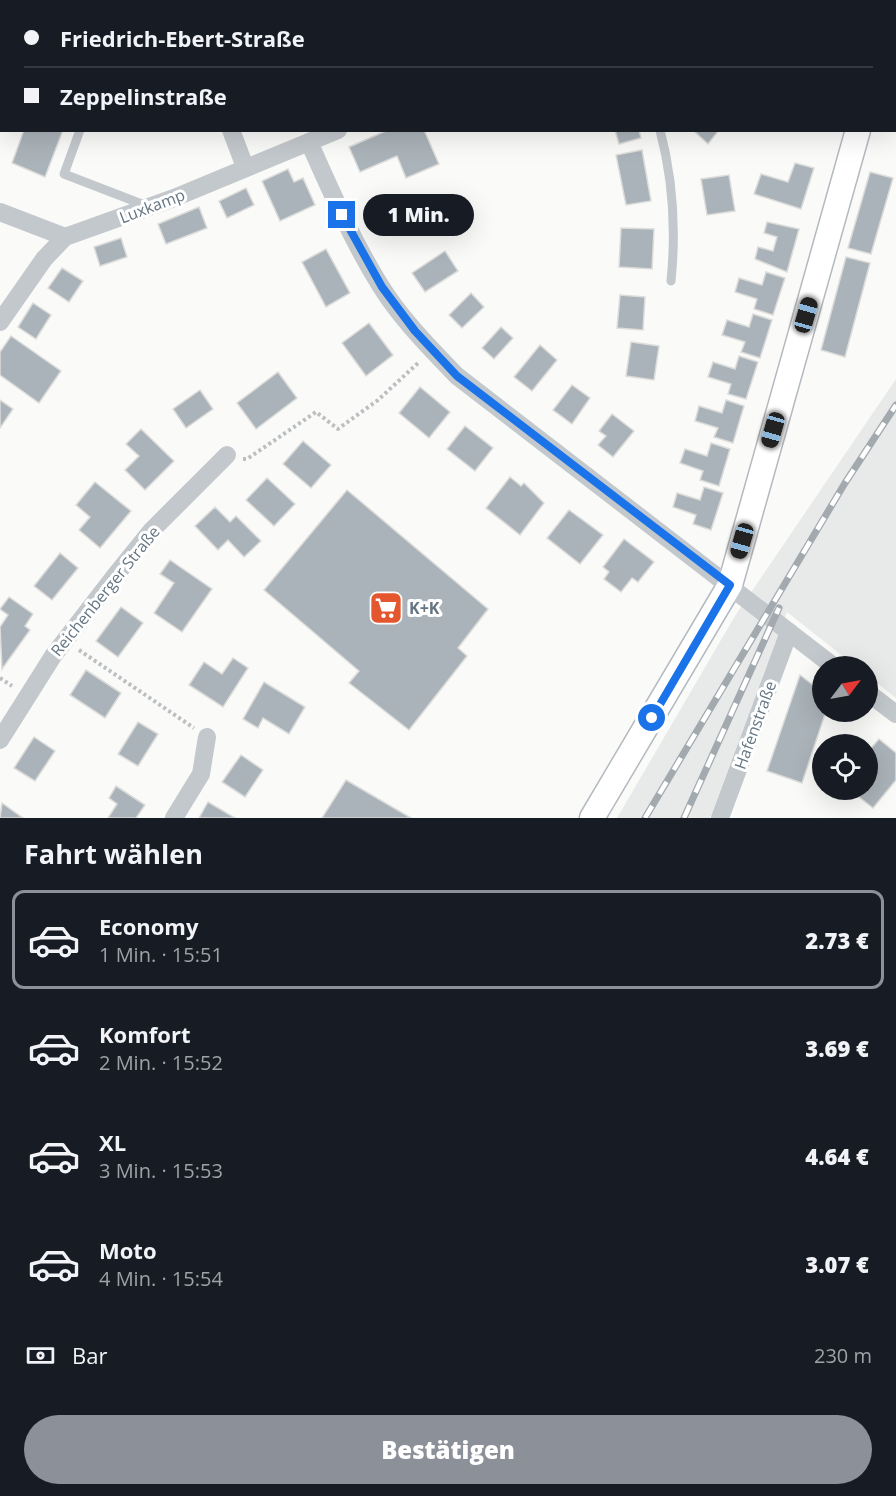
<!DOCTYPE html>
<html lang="de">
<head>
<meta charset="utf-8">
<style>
  :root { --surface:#171b24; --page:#20242c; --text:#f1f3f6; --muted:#9ea1a6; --line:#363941; --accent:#8c9099 }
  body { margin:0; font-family:"Open Sans",sans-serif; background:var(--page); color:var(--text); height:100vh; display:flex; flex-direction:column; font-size:22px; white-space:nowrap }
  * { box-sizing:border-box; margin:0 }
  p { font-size:20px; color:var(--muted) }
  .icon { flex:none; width:33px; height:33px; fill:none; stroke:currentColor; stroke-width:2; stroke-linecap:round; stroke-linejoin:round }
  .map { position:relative; height:818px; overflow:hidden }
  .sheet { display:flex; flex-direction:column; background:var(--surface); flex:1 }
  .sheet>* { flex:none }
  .top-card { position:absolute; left:0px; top:0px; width:897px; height:132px; box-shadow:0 6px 24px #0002; display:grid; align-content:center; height:132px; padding:0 24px; background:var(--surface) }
  .needle { width:39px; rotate:58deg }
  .fabs { position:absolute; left:812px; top:656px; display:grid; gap:12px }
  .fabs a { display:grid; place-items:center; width:66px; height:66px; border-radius:50%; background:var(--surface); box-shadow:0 6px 24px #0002; font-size:30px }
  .end { position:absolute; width:27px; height:27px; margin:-14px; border:8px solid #1a73e8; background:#fff; box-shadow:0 0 0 3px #fff }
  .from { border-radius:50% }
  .bubble { position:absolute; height:42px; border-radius:21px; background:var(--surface); box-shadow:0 6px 24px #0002; font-size:20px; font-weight:800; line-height:42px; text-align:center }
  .car { position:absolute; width:18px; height:36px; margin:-18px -9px; border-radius:8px; box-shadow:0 0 4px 2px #0007; background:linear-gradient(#222 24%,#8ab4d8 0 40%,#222 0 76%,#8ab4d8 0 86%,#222 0) }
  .top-card b { display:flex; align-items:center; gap:21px; height:57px; font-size:22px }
  .top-card b+b { border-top:2px solid var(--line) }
  .top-card i { width:15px; height:15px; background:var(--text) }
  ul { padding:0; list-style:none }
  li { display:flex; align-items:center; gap:18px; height:99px; margin:0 12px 9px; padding:0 12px; border:3px solid transparent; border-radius:12px }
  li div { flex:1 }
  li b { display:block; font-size:22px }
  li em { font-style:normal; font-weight:800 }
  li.selected { border-color:var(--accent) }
  li>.icon { width:54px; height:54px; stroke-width:1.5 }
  h2 { padding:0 24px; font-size:27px; line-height:72px }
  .pay { display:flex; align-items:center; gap:15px; height:66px; padding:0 24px; font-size:22px }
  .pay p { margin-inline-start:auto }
  .primary-button { display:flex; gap:12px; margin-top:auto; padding:12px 24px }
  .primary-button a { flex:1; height:69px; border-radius:36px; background:var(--accent); color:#fff; font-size:24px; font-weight:800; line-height:69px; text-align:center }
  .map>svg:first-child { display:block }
</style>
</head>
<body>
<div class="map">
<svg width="896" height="818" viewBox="0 0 896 818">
  <rect width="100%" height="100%" fill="#fafaf8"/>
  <path fill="#e8e9e9" d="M896,379V698L867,675V666H855L787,612L710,818H617L735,616Z"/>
  <g fill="#aab3b9" stroke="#dcdcda" stroke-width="1.5">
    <path d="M720,0H749V2H716Z"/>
    <path d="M775,0H803L799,2Z"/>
    <path d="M832,0H867L831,2Z"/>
    <path d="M24,130H63L45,177L12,163Z"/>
    <path d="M388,130H424L439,164L406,178L397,156L360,172L349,147Z"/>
    <path d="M615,130H639L641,138L619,144Z"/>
    <path d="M693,130H719L708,144Z"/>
    <path d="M642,150L651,201L626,205L616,155Z"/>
    <path d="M795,163L814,168L801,209L754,194L761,174L788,182Z"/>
    <path d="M288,169L294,182L303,178L315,205L280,221L262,181Z"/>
    <path d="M870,172L893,178L871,254L848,248Z"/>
    <path d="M729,175L735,211L707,215L701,179Z"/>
    <path d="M246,188L254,205L227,218L219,201Z"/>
    <path d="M199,207L207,228L166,244L158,224Z"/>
    <path d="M767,222L799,229L787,272L755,259L758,247L773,251L777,237L764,233Z"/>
    <path d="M621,228L654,229L652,269L619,267Z"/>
    <path d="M121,238L127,257L100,266L94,247Z"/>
    <path d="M326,249L350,293L326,307L302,262Z"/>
    <path d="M445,251L458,271L425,292L412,273Z"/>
    <path d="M846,257L870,263L845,357L821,350Z"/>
    <path d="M62,268L83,281L69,302L48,288Z"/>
    <path d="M766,272L785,278L773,315L754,309L757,299L735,292L739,278L762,285Z"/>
    <path d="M471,293L484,307L462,328L449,315Z"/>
    <path d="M620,295L645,297L643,330L617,328Z"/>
    <path d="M33,303L51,315L36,339L18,327Z"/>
    <path d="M753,314L772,320L760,358L741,352L745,342L722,335L727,320L749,327Z"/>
    <path d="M369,323L393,355L366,376L342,343Z"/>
    <path d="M501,327L513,338L494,359L482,348Z"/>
    <path d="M11,336L61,371L39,403L0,375V352Z"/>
    <path d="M631,342L659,346L654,380L626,376Z"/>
    <path d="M540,345L557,360L532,391L514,377Z"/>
    <path d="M739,356L758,362L746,399L728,394L731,384L708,377L713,362L735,369Z"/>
    <path d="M278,372L297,398L256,429L237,403Z"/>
    <path d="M572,385L590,398L572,424L553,410Z"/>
    <path d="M420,387L450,412L429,438L399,413Z"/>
    <path d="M200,390L213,409L186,428L173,409Z"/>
    <path d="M0,400L13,409L0,428Z"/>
    <path d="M726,400L744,406L733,443L714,437L718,428L695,421L699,406L722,413Z"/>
    <path d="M612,414L634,431L613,457L598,445L606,436L599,431Z"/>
    <path d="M465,426L493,448L475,471L447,449Z"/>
    <path d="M141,429L174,461L145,490L125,470L139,456L126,444Z"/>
    <path d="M303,441L331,465L311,488L283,464Z"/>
    <path d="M711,443L730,449L719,486L700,480L703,471L680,463L685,449L707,456Z"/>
    <path d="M510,477L521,486L524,483L544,503L520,535L486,508Z"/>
    <path d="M267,478L295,504L274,526L246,500Z"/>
    <path d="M95,482L131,511L100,548L79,530L90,517L76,505Z"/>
    <path d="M704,487L723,493L711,530L693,524L696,515L673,507L677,493L700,500Z"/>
    <path d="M347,490L488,609L458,648L467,656L409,730L349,683L359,671L264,590Z"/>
    <path d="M215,507L230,522L236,516L261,541L244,557L228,540L218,550L195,526Z"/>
    <path d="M569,510L603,535L580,564L547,538Z"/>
    <path d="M624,539L654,562L638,582L632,578L621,592L604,579L609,572L603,567Z"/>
    <path d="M60,553L78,568L52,600L34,586Z"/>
    <path d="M170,560L212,589L182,632L154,613L174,583L160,574Z"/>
    <path d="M9,597L33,614L25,626L30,630L2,669L0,627L8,615L0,609Z"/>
    <path d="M121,607L143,623L118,657L96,641Z"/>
    <path d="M233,658L248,668L223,707L189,685L204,662L222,674Z"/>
    <path d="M86,670L121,693L105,718L70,695Z"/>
    <path d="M800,675L822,692V711H826L802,783L767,771Z"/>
    <path d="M264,682L305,707L289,734L263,718L258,728L243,719Z"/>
    <path d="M138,722L158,734L138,766L118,754Z"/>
    <path d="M34,737L55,751L35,781L14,768Z"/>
    <path d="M879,739L896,753V780L873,808L849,789H867V753Z"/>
    <path d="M241,755L263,770L245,797L222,782Z"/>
    <path d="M346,780L411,818H322Z"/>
    <path d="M116,786L145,805L136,818H108L117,804L109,798Z"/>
    <path d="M208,802L235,818H199Z"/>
    <path d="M2,803L23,818H0Z"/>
  </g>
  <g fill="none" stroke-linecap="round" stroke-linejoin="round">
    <g stroke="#b3babf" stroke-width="27">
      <g id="secondary">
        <path d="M893,2L894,0"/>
        <path d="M592,818L730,585L858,130"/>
      </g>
    </g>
    <g stroke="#bbbfc2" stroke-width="4" stroke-dasharray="3 3" stroke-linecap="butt">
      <path d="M33,0L37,2"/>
      <path d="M12,2V0"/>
      <path d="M0,35L2,31"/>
      <path d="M243,459H247L316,412L338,429L378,400L418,363"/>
      <path d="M79,650L194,728"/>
      <path d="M0,678L12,686"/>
    </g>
    <g stroke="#c3c8cc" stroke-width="9">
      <path d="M80,130L64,174L147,206"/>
      <path d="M660,130C673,179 676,231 671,281"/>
    </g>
    <g stroke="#c3c8cc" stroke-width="18">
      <path d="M178,0V2"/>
      <path d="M499,0V2"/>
      <path d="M655,2L658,0"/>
      <path d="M231,130L245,167"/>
      <path d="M309,142C331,191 352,240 380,285C401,319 430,348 457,376L833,666"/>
      <path d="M0,212L65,237"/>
      <path d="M0,322L44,259L65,237L174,198L338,130"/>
      <path d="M867,692L896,714"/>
      <path d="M0,740L53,656L114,577L152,530L227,455"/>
      <path d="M174,818L201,774L207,737"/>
      <path d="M720,818L789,632"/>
    </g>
    <use href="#secondary" stroke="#fff" stroke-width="24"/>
    <g stroke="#a2aab0" stroke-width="7">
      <g id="rail">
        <path d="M645,818L845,483L896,405"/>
        <path d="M684,818L779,608"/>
      </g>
    </g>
    <use href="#rail" stroke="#fff" stroke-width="4.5" stroke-dasharray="14" stroke-linecap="butt"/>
  </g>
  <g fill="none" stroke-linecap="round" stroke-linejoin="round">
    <path stroke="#1a73e8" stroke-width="8" d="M342,215L382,287L415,331L457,376L730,585L652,718"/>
  </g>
  <defs>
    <g id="supermarket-square" transform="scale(1.725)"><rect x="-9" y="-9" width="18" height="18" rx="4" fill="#e4572e" stroke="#fff"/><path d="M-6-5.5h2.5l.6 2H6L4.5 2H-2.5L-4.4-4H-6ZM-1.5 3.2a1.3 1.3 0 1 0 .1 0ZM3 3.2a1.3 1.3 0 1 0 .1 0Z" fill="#fff"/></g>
  </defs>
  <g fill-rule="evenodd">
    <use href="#supermarket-square" x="386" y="608"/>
  </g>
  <g text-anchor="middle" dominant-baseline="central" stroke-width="6" stroke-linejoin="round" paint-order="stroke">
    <g font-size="16" fill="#657683" stroke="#fff">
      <text transform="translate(152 206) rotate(-21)">Luxkamp</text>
      <text transform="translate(105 591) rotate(-51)">Reichenberger Straße</text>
      <text transform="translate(755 725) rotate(-70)">Hafenstraße</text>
    </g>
    <g font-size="16" font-weight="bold" fill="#657683" stroke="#fff" text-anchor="start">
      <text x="409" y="608">K+K</text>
    </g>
  </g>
</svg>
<div class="fabs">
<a><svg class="needle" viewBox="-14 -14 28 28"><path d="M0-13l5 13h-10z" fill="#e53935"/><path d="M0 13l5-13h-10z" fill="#9ea1a6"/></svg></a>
<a><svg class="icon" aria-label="locate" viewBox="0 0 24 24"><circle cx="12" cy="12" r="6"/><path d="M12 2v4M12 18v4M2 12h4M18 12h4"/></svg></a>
</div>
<i class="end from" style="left:652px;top:718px"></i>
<i class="end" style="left:342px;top:215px"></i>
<div class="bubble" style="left:363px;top:194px;width:111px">1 Min.</div>
<i class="car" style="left:806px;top:315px;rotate:16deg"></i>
<i class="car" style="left:773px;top:430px;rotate:196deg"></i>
<i class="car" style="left:742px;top:541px;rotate:196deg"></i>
<div class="top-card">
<b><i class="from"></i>Friedrich-Ebert-Straße</b>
<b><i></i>Zeppelinstraße</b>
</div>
</div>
<section class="sheet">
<h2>Fahrt wählen</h2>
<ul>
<li class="selected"><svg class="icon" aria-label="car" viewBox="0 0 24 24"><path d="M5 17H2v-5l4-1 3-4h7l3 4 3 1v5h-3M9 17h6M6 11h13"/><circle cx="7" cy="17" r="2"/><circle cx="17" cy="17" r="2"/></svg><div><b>Economy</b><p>1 Min. · 15:51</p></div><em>2.73 €</em></li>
<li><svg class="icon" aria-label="car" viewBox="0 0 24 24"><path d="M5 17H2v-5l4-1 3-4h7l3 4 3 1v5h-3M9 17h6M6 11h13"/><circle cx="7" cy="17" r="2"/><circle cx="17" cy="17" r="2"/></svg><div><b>Komfort</b><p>2 Min. · 15:52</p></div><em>3.69 €</em></li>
<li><svg class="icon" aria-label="car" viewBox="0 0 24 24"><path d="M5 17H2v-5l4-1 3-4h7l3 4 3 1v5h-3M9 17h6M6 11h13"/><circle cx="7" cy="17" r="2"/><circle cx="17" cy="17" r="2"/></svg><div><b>XL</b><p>3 Min. · 15:53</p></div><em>4.64 €</em></li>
<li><svg class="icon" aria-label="car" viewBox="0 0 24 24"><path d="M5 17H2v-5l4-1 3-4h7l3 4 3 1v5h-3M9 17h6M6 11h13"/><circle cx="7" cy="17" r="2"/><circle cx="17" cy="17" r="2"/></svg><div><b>Moto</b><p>4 Min. · 15:54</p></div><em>3.07 €</em></li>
</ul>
<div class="pay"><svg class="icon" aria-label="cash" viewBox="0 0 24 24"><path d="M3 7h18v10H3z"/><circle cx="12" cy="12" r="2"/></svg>Bar<p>230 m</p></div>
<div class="primary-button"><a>Bestätigen</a></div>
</section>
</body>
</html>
